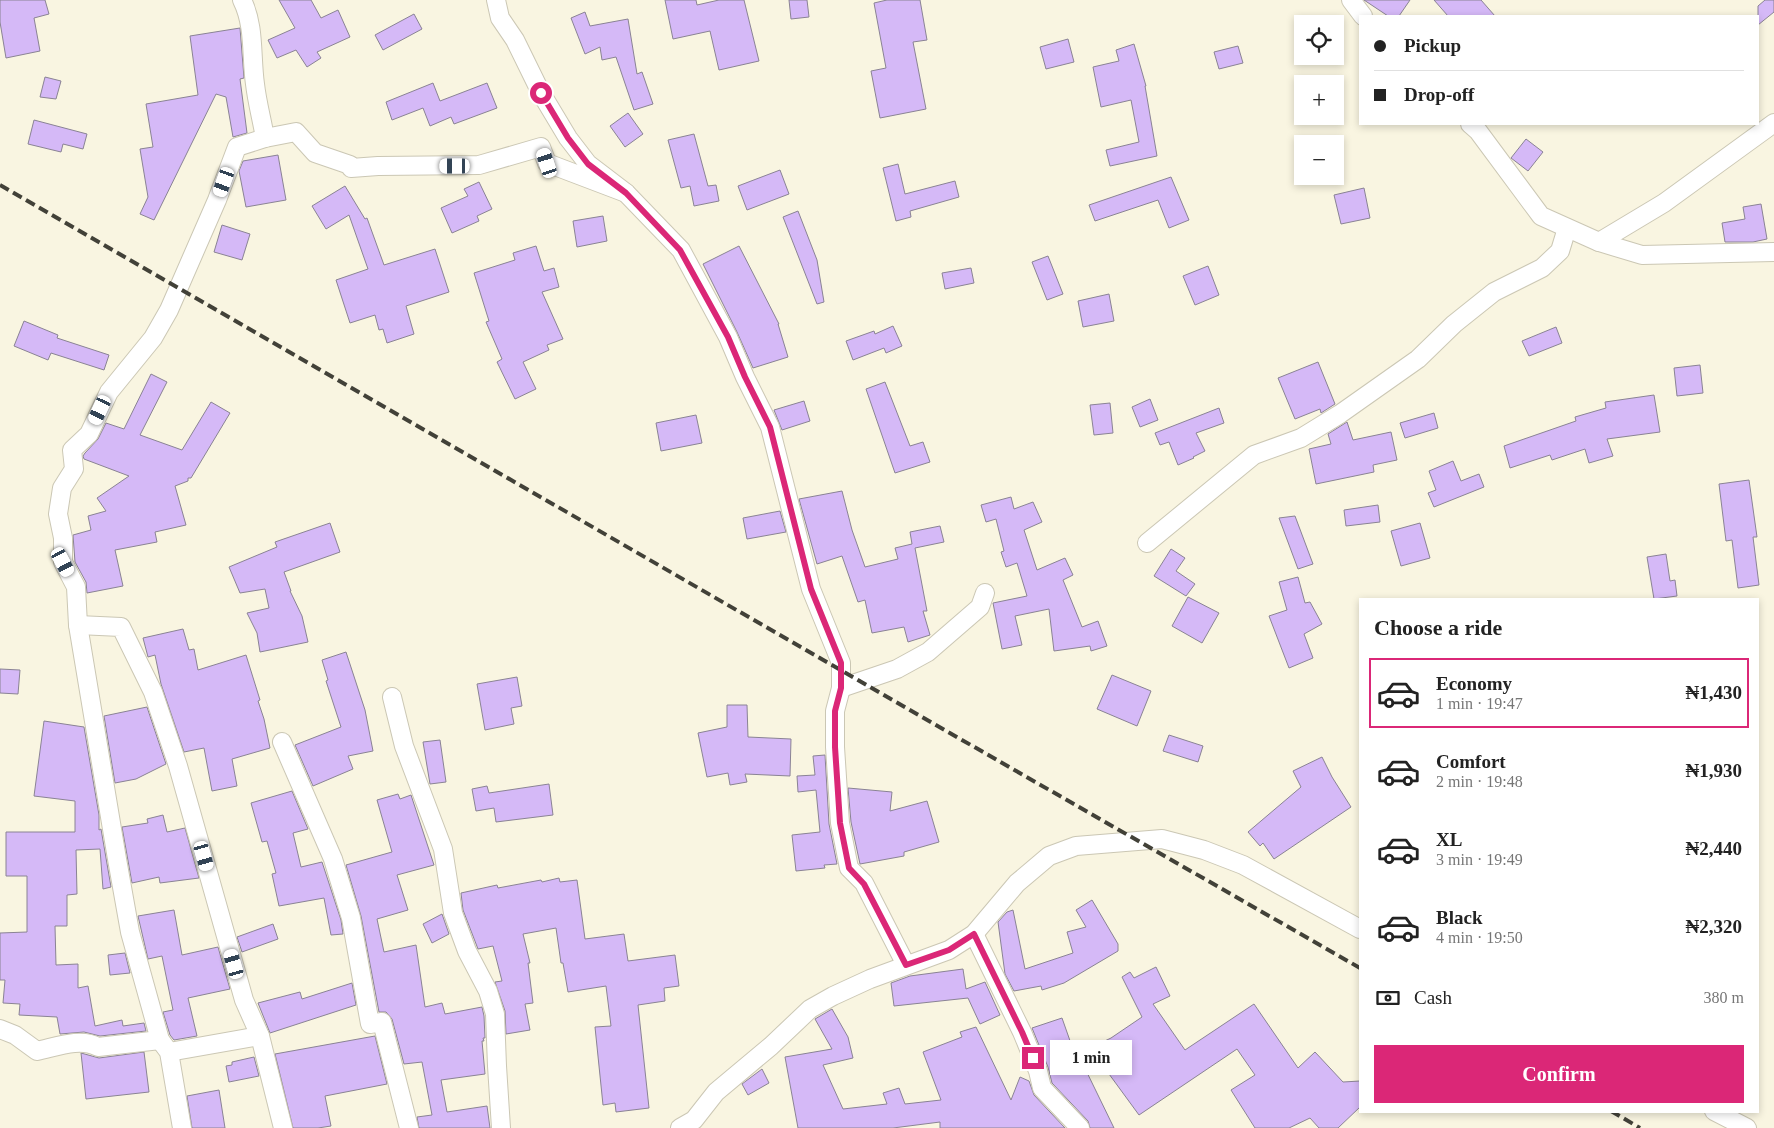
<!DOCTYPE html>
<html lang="en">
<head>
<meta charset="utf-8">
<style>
  :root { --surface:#fff; --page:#f6f6f6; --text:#222; --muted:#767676; --line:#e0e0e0; --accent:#db2777 }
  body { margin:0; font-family:"Times New Roman",serif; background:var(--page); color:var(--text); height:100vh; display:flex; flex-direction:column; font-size:19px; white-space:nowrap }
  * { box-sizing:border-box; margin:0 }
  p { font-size:16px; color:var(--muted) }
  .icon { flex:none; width:28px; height:28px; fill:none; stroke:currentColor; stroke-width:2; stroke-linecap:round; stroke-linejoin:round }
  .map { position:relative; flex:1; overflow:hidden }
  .sheet { position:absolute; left:1359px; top:598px; width:400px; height:515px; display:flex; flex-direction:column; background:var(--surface); border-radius:0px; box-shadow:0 2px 8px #0003 }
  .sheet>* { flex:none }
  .banner { position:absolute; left:1359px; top:15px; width:400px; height:110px; border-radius:0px; box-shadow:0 2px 8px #0003; display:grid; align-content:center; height:110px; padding:0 15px; background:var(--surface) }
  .fabs { position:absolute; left:1294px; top:15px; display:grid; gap:10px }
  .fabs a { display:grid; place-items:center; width:50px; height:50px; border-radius:0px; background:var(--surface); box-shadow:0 2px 8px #0003; font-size:25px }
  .end { position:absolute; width:22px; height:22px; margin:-11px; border:6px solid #db2777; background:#fff; box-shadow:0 0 0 2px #fff }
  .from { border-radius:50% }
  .bubble { position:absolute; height:35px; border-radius:0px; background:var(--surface); box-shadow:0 2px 8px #0003; font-size:16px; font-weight:700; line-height:35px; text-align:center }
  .car { position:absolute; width:15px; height:30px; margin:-15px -8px; border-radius:6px; box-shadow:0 0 4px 1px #0007; background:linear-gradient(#fff 24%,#345 0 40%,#fff 0 76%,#345 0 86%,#fff 0) }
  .banner b { display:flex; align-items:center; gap:18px; height:48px; font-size:19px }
  .banner b+b { border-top:1px solid var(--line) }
  .banner i { width:12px; height:12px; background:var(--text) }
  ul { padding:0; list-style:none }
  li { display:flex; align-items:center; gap:15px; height:70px; margin:0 10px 8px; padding:0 5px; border:2px solid transparent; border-radius:0px }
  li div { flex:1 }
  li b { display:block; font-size:19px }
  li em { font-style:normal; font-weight:700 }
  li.on { border-color:var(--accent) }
  li>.icon { width:45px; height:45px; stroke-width:1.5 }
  h2 { padding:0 15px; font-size:22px; line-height:60px }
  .pay { display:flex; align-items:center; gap:12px; height:55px; padding:0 15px; font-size:19px }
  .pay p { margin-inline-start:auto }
  .button { display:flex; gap:10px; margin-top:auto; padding:10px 15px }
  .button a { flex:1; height:58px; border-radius:0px; background:var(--accent); color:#fff; font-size:20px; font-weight:700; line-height:58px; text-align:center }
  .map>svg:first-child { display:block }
</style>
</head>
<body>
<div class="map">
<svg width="1774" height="1128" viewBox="0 0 1774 1128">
  <rect width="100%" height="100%" fill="#f9f5e1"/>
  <g fill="#d5b9f7" stroke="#8a8394">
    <path d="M0,0H45L49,14L34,18L40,51L6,58L0,22Z"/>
    <path d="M279,0H311L321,18L338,10L350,37L317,52L321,58L307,67L296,50L277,58L268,40L295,28Z"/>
    <path d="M665,0H696L697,5L719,0H744L759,61L719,70L710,31L673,39Z"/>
    <path d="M789,0H807L809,17L791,19Z"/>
    <path d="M887,0H920L927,40L913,42L926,109L880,118L871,71L886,68L874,3Z"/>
    <path d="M1364,0H1410L1399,16H1388Z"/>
    <path d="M1434,0H1481L1495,16H1448Z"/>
    <path d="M1765,0H1774V12L1758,25V6Z"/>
    <path d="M585,12L590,26L628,19L637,74L642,72L653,104L634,110L616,57L602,60L600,47L585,54L571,18Z"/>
    <path d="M414,14L422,29L383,50L375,35Z"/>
    <path d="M240,28L244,78L240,79L247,133L233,137L226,97L216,94L154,220L140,214L148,197L140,149L153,147L146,104L198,95L190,36Z"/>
    <path d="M1068,39L1074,62L1046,69L1040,47Z"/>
    <path d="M1134,44L1146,86H1145L1157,156L1110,166L1106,150L1139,142L1131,100L1101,107L1093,67L1119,61L1116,50Z"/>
    <path d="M1238,46L1243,63L1219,69L1214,52Z"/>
    <path d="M45,77L61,81L56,99L40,97Z"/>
    <path d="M433,83L440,101L487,83L497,108L454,124L451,117L430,126L423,108L392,120L386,102Z"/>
    <path d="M628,113L643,134L625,147L610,126Z"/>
    <path d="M34,120L87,134L83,149L63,144L61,152L28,144Z"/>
    <path d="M694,134L708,186L716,185L719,201L694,206L690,186L681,188L668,140Z"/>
    <path d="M1526,139L1543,152L1528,171L1511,158Z"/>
    <path d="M278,155L286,200L246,207L239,171L243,161Z"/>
    <path d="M898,164L905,194L955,181L959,197L910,211L911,217L896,221L883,168Z"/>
    <path d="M780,170L789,194L747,210L738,186Z"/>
    <path d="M1171,177L1189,220L1169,228L1158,200L1095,221L1089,205Z"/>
    <path d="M479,182L492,209L477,216L479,221L452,233L441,208L468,196L464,189Z"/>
    <path d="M345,186L365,219L367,218L384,265L435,249L449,292L406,306L414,334L387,343L383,329L379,330L375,315L350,323L336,280L368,269L349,215L326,229L312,206Z"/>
    <path d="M1364,188L1370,218L1341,224L1334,195Z"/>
    <path d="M1761,204L1767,239L1753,242H1725L1722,223L1745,219L1743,207Z"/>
    <path d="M798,211L817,260L824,302L817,304L783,217Z"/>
    <path d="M603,216L607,241L577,247L573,221Z"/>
    <path d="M222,225L250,234L242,260L214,252Z"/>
    <path d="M536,246L544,271L554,268L559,287L542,292L563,339L547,345L549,350L523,362L536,389L515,399L497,362L502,359L486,322L489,321L474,273L515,260L513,253Z"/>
    <path d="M739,246L779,324H778L788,357L753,368L737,332L703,264Z"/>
    <path d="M1048,256L1063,294L1047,300L1032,262Z"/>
    <path d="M1208,266L1219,295L1195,305L1183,276Z"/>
    <path d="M971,268L974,283L945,289L942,273Z"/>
    <path d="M1109,294L1114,321L1083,327L1078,301Z"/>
    <path d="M24,321L58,335L57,338L109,355L104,370L51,353L48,360L14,346Z"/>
    <path d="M893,326L902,346L886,353L884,348L853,360L846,341L874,331L875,334Z"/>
    <path d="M1556,327L1562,343L1529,356L1522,341Z"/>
    <path d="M1318,362L1335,404L1321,413L1320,409L1295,419L1278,378Z"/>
    <path d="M1700,365L1703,393L1677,396L1674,368Z"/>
    <path d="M151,374L167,382L140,435L182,450L211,402L230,413L191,478H188V481L175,486L186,525L155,532L157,542L115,550L123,586L87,593L86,582L75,562L73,535L91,530L88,516L106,511L97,498L129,476L84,459L83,456L85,453L98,439L106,423L124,429Z"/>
    <path d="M885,382L910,446L923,442L930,462L895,473L866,389Z"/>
    <path d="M1654,395L1660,432L1607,439L1613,456L1589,463L1585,449L1552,460L1550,455L1510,468L1504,446L1576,421L1575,417L1606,408L1605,402Z"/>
    <path d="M1150,399L1158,420L1140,427L1132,407Z"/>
    <path d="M804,401L810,421L782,430L774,410Z"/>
    <path d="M1110,403L1113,433L1094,435L1090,405Z"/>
    <path d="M1219,408L1224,423L1196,433L1205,451L1193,457L1194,458L1178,465L1169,442L1160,445L1155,433Z"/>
    <path d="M1434,413L1438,428L1405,438L1400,423Z"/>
    <path d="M696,415L702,443L661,451L656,423Z"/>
    <path d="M1347,422L1353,440L1391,432L1397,460L1373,465L1374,472L1316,484L1309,449L1331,444L1328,434Z"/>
    <path d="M1453,461L1461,481L1479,474L1484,487L1434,507L1428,493L1436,490L1429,471Z"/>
    <path d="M1749,480L1757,537H1753L1759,585L1738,588L1732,540L1726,541L1719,484Z"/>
    <path d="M842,491L852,530L865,567L898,559L895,548L912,544L910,532L940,526L944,542L915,548L927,611H923L930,635L908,642L904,627L872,633L865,600L858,602L842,556L817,564L799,499Z"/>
    <path d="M1011,497L1014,509L1033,502L1042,522L1024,530L1037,570L1065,558L1073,575L1063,580L1082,627L1098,621L1107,646L1091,651L1090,646L1054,651L1049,609L1015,616L1022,645L1002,649L993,603L1027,596L1017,563L1006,567L1001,552L1004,551L996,519L986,522L981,505Z"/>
    <path d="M1378,505L1380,522L1346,526L1344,510Z"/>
    <path d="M780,511L786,532L747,539L743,518Z"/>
    <path d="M1295,516L1313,564L1298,569L1279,518Z"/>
    <path d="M330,523L340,552L284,572L291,591H290L302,616L308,642L260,652L257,633L247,613L269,608L265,589L240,593L229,567L277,547L275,542Z"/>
    <path d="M1420,523L1430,558L1401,566L1391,531Z"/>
    <path d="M1171,549L1185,558L1176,571L1195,584L1186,596L1154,576Z"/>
    <path d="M1666,554L1670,581L1675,580L1677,596L1654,599L1647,557Z"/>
    <path d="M1298,577L1305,603L1310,602L1322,624L1304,634L1313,658L1289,668L1269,616L1287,610L1279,582Z"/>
    <path d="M1188,597L1219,613L1202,643L1172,626Z"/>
    <path d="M183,629L189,650L194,649L198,670L246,655L260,700L258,701L264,719L270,748L232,759L237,786L212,791L204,748L184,752L161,684L155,655L148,657L143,638Z"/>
    <path d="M346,652L365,710L373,751L348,756L353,769L313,786L295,745L341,727L326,681L328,680L322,660Z"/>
    <path d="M0,669L20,670L18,694L0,693Z"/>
    <path d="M1112,675L1151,691L1137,726L1097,709Z"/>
    <path d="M517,677L522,706L511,708L514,724L485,730L477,684Z"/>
    <path d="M727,705H747L748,737L791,739L790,776L745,774L747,782L730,785L728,773L707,777L698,733L727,727Z"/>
    <path d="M147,707L166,764L136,779L115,783L104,716Z"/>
    <path d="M44,721L84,727L99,815V830L101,829L111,887L103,889L100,849L76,850L77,894L67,895V926H55L56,965L78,964V988L88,986L95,1026L122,1020L123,1026L144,1023L146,1031L100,1036L84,1032L60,1034L57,1017L19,1015L20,1004L3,1003L5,980H0V933L27,932V876H6V832H75V801L34,796Z"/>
    <path d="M1169,735L1203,746L1198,762L1163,751Z"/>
    <path d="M440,740L446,782L430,784L423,742Z"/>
    <path d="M825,755L829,824L837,864L824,865L825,868L796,871L792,835L820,832L816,790L798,792L797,776L815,775L813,756Z"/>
    <path d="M1322,757L1332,777L1351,807L1274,859L1263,843L1260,846L1248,832L1301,787L1293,771Z"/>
    <path d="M549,784L553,815L496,822L494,808L476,811L472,789L487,786L489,793Z"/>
    <path d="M848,788L892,792L890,811L927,801L939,842L904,852V856L860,864L851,822Z"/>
    <path d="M292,791L308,829L293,833L301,867L322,862L341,920L343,934L331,935L324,898L279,906L272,874L276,873L267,841L262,842L251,803Z"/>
    <path d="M398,794L400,799L411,795L434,865L397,875L408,910L377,919L384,952L416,945L425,1007L442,1003L445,1014L482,1007L484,1016L485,1038H483L484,1041H482L485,1074L441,1080L447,1112L487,1106L490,1128H419L417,1117L432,1115L422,1062L404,1064L392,1019L386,1012H379L361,916L346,865L392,852L377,800Z"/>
    <path d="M163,815L167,832L185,828L199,878L160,883L159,877L132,883L122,827L148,823L147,819Z"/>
    <path d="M559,878L560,882L577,880L585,939L624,934L628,961L675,955L679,986L664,988L665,1001L638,1005L649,1108L616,1112L615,1103L603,1105L595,1027L611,1026L606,986L568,992L563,963H561L556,928L523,934L530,963H528L533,1003L525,1004L530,1030L506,1034L505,1011L495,982L502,981L493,946L478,949L463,910L461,893L497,885L498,888L541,880L542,882Z"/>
    <path d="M1092,900L1118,944V951L1064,983L1042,990L1041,986L1014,991L1005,974L998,922L1007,912L1013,910L1025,969L1073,953L1067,932L1086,927L1076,910Z"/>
    <path d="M174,910L182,955L218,947L230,989L188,998L197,1036L174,1040L170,1035L163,1012L173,1010L162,956L148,959L138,916Z"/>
    <path d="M442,914L449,934L432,943L423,924Z"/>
    <path d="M273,924L278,939L242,952L237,937Z"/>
    <path d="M125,953L130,973L110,975L108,955Z"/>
    <path d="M1156,967L1170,996L1153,1004L1185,1050L1254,1004L1298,1068L1315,1052L1343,1082L1360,1081V1107L1338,1128H1319L1310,1118L1289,1128H1255L1231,1090L1255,1075L1237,1049L1139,1115L1090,1048L1111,1038L1142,1017L1122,977L1130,972L1134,978Z"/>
    <path d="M963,969L966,989L985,982L1000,1015L980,1024L968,998L894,1006L891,983L910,976Z"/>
    <path d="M352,983L356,1005L270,1033L258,1003L300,992L302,999Z"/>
    <path d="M832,1009L848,1037L853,1058L823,1065L843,1109L887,1104L883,1093L899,1088L905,1104L941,1100L923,1052L962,1037L960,1032L976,1027L1011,1100L1020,1077L1029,1081L1034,1095L1065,1128H940V1122L893,1128H798L785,1057L832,1049L815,1019Z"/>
    <path d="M1062,1018L1075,1055L1078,1054L1114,1128H1090L1088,1121L1052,1083L1048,1067L1032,1028Z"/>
    <path d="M375,1036L387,1084L325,1096L331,1126L318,1128H293L275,1054Z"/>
    <path d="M144,1052L149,1092L86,1099L81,1053L99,1058Z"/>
    <path d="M254,1057L259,1076L229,1082L226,1066L232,1065V1062Z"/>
    <path d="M762,1069L769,1083L748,1095L742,1084Z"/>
    <path d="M219,1090L225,1128H192L187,1096Z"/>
  </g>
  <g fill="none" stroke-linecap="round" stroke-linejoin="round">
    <g stroke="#cbc7b4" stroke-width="20">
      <g id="street">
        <path d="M242,0C255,26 251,56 255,84C257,102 262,120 265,138"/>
        <path d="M496,0L500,18L515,40L541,93L568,138L588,164L626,193L681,250L728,337L745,377L770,427L811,589L841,663V688L835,711V747L840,823L849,868L864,883L906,965"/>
        <path d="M1351,0L1363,16"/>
        <path d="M1470,124L1478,131L1541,216L1599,242L1642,255L1774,252"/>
        <path d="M1599,242L1664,203L1774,123"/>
        <path d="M1147,543L1254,455L1301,438L1340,414L1418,359L1454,324L1494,292L1542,268L1560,251L1567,228"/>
        <path d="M78,625L121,627L153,692L178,766L244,1000L260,1036L283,1128"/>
        <path d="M841,688L897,669L928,652L980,607L985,593"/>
        <path d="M392,697L404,746L443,849L453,913L467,951L488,991L495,1014L497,1066L501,1128"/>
        <path d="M282,742L333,859L351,918L370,1024L382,1022L409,1128"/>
        <path d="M974,934L1022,1032L1038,1071L1042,1088L1080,1128"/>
        <path d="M0,1029L15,1035L37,1051C56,1047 80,1037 98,1047L160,1040"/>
        <path d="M169,1052L260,1036"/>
        <path d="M1714,1111L1747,1128"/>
        <path d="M182,1128L169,1052L160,1040L130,932L117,859L78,625L76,587L63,562V538L58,514L62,488L74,469L72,450L89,434L109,392L153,338L169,310L217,200L237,147L265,138L296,132L315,153L350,165L351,168L378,166L479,165L541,147L547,163L626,193"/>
        <path d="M680,1128L694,1120L716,1092L771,1046L810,1009L833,996L870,979L949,950L974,934L1017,883L1049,856L1076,846L1162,839L1204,850L1243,865L1360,929"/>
      </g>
    </g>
    <use href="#street" stroke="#fff" stroke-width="18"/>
    <g stroke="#424138" stroke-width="4" stroke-dasharray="10 5" stroke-linecap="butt">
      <path d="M0,185L908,709L1360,968"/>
      <path d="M1611,1111L1640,1128"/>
    </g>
  </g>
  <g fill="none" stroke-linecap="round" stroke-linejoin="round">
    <path stroke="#db2777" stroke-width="6" d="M541,93L568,138L588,164L626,193L680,250L728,337L745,377L770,427L811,589L841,663V688L835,711V747L840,823L849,868L864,884L906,965L949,950L974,934L1022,1032L1033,1058"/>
  </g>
</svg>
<div class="fabs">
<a><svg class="icon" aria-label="locate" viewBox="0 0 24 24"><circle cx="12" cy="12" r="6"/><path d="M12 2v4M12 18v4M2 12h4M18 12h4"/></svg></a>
<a>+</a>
<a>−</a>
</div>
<i class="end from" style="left:541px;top:93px"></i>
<i class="end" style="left:1033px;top:1058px"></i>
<div class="bubble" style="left:1050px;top:1040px;width:82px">1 min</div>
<i class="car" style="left:547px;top:163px;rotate:342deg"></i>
<i class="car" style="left:455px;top:166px;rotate:270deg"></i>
<i class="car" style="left:224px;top:182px;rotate:200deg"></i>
<i class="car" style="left:100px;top:410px;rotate:205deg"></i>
<i class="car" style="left:63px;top:562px;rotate:152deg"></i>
<i class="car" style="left:204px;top:856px;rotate:164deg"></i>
<i class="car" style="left:234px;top:964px;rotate:344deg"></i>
<div class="banner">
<b><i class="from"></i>Pickup</b>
<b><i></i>Drop-off</b>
</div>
<section class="sheet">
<h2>Choose a ride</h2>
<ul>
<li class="on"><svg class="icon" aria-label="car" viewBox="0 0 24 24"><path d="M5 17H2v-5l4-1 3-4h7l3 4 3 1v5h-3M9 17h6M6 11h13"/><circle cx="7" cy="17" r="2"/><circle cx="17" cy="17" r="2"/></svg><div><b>Economy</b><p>1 min · 19:47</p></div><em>₦1,430</em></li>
<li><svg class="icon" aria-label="car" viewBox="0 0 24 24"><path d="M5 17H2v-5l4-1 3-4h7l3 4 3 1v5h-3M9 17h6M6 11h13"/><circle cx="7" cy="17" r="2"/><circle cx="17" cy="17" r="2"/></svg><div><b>Comfort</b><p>2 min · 19:48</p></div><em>₦1,930</em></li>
<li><svg class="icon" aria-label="car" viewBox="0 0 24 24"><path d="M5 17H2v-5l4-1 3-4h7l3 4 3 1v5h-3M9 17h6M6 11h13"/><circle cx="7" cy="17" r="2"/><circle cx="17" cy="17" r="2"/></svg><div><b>XL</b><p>3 min · 19:49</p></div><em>₦2,440</em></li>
<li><svg class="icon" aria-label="car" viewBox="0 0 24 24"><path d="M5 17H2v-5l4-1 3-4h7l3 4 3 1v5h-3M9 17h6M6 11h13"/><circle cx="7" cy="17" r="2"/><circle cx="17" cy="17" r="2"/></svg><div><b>Black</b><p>4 min · 19:50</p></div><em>₦2,320</em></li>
</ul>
<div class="pay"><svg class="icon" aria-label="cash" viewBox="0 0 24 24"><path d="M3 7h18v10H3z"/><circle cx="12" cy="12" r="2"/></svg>Cash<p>380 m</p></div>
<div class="button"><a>Confirm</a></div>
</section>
</div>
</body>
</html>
